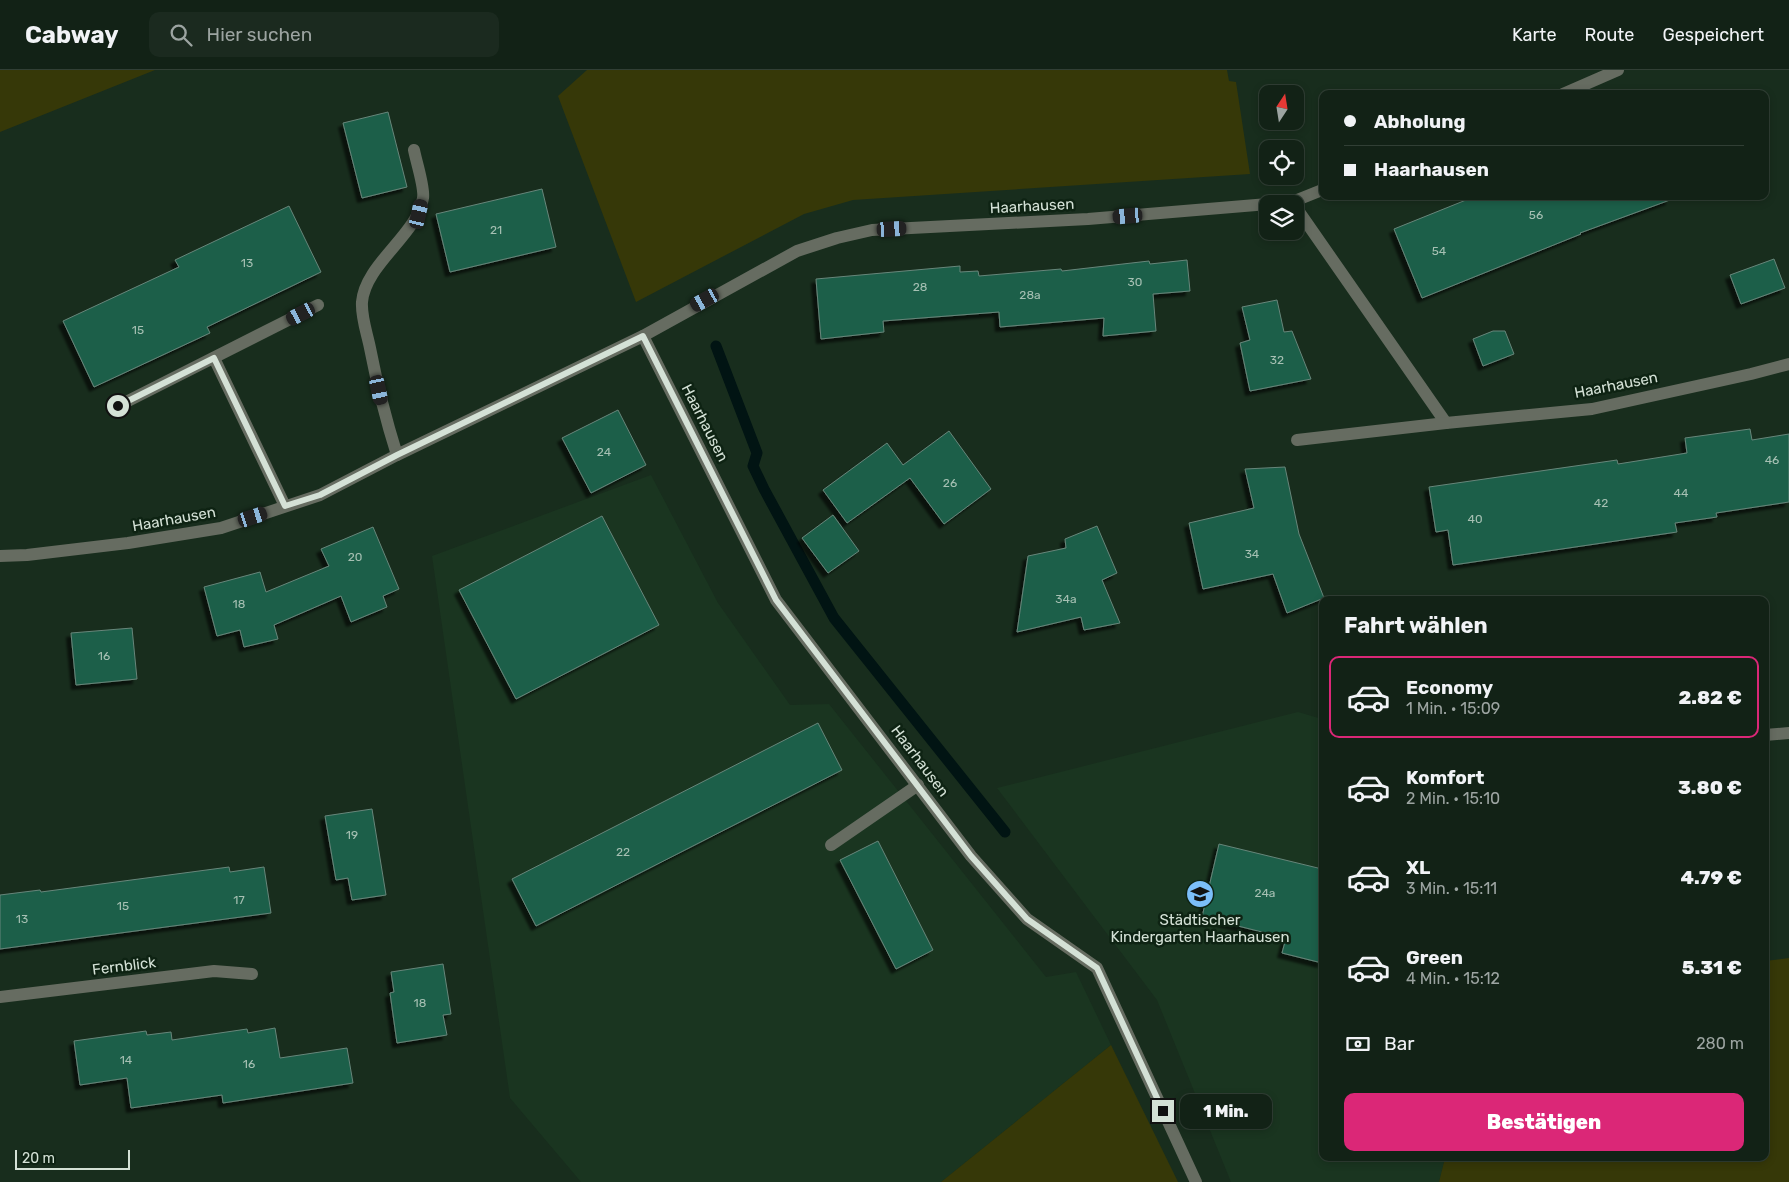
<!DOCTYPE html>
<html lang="de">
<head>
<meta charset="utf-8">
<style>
  :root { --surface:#122216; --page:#1b2a1f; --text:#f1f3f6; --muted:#9ca4a1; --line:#313f35; --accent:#db2777 }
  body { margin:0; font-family:Rubik,sans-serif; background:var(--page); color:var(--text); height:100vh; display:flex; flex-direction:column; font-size:19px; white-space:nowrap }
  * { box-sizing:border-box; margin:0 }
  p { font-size:16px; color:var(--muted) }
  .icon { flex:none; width:28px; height:28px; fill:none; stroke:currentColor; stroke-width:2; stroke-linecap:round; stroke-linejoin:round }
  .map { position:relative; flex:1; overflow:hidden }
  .details { position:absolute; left:1319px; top:526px; width:450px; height:565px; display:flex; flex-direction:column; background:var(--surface); border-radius:10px; box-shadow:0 2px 8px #0003,0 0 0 1px var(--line) }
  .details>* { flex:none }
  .banner { position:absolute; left:1319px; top:20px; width:450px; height:110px; border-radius:10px; box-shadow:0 2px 8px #0003,0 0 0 1px var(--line); display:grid; align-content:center; height:110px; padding:0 25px; background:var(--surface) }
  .needle { width:32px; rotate:12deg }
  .fabs { position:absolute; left:1259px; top:15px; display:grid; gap:10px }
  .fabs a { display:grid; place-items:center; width:45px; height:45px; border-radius:10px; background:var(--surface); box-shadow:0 2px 8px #0003,0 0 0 1px var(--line); font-size:25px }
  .scale { position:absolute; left:15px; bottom:12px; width:115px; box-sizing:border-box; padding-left:5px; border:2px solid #d4e1d6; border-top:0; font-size:14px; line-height:18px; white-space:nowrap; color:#d4e1d6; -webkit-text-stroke:4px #0e2313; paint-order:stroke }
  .end { position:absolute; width:22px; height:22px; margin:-11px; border:6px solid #d4e1d6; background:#111; box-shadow:0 0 0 2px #111 }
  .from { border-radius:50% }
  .bubble { position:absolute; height:35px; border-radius:10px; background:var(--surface); box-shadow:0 2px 8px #0003,0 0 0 1px var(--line); font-size:16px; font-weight:800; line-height:35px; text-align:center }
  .car { position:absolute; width:15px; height:30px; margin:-15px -8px; border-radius:6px; box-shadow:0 0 4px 1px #0007; background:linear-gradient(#222 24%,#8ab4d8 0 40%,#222 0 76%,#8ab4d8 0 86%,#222 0) }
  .banner b { display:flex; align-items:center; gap:18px; height:48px; font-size:19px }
  .banner b+b { border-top:1px solid var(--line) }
  .banner i { width:12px; height:12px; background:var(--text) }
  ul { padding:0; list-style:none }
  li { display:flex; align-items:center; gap:15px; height:82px; margin:0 10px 8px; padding:0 15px; border:2px solid transparent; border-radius:10px }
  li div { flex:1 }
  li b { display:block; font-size:19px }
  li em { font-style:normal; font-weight:800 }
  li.on { border-color:var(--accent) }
  li>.icon { width:45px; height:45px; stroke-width:1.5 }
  h2 { padding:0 25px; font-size:22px; line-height:60px }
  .pay { display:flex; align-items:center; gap:12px; height:55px; padding:0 25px; font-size:19px }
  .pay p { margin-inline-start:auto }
  .cta { display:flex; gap:10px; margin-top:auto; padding:10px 25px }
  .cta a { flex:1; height:58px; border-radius:10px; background:var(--accent); color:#fff; font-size:20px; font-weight:800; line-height:58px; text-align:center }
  header { display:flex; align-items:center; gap:30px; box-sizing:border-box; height:70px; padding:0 25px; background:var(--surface); border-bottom:1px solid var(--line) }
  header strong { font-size:24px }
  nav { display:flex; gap:28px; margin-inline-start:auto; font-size:18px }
  .search { width:350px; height:45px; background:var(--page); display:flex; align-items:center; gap:12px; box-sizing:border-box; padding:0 18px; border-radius:10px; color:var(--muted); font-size:19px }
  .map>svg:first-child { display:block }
</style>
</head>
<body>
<header>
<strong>Cabway</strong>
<div class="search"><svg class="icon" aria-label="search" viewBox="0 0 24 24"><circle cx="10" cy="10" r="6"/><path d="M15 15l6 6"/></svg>Hier suchen</div>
<nav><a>Karte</a><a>Route</a><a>Gespeichert</a></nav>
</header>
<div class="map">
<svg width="1789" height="1112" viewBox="0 0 1789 1112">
  <defs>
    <filter id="shadow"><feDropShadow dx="-4.5" dy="4.5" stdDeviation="1" flood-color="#0009"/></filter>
  </defs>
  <rect width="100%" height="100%" fill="#182d1d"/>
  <g fill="#1a3520">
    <path d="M651,405L718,533L790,635L829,634L1046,907L1076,902L1111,975L941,1112H581L510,1028L432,486Z"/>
    <path d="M1298,642L1322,649V1088H1445L1439,1112H1231L1157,930L997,718Z"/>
  </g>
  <g fill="#363808">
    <path d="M0,0H155L0,62Z"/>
    <path d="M587,0H1227L1229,11L1236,12L1250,104L853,130L804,144L636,232L558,26Z"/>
    <path d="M1789,888V1112H1439L1445,1088H1765V891Z"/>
    <path d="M1111,975L1178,1112H941Z"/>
  </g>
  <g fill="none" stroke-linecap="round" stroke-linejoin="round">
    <path stroke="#011413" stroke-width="11" d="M716,276L757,383L753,396L764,419L834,548L1005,762"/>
  </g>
  <g fill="#1d5e4a" stroke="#67867a" filter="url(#shadow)">
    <path d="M388,42L407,117L362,128L343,53Z"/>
    <path d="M542,119L556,177L450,202L436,144Z"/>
    <path d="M1476,126H1669L1670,130L1580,163L1581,164L1422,228L1394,159Z"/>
    <path d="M289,136L321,202L207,257L210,263L94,317L63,251L179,197L175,190Z"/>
    <path d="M1774,189L1785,218L1741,234L1730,205Z"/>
    <path d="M1187,190L1190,221L1153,224L1156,261L1103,266L1104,248L1000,257L999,242L883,251L884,262L821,269L816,209L960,196V202L978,201L979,206L1061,199L1062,201L1149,191L1150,194Z"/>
    <path d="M1277,230L1284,262L1292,261L1311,309L1250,321L1240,273L1250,270L1242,237Z"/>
    <path d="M1493,261H1505L1514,284L1483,296L1473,269Z"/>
    <path d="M618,340L646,395L591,423L562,368Z"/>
    <path d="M1750,359L1752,370L1789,364V432L1716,443L1717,447L1675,453L1677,462L1453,495L1448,460L1436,462L1429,417L1617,390L1618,394L1687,383L1685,368Z"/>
    <path d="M949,361L991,419L944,454L910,408L847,453L823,420L887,373L903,395Z"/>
    <path d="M1285,397L1299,464L1324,528L1287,543L1273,504L1203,519L1189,453L1254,438L1245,399Z"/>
    <path d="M833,445L859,481L828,503L802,468Z"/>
    <path d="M602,446L659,555L516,629L459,520Z"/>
    <path d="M1097,456L1117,503L1102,510L1120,553L1084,560L1081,547L1017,562L1028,486L1066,478L1065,469Z"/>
    <path d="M373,457L399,519L383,526L387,537L351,552L341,526L274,555L278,569L244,577L240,560L217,566L204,517L260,502L266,522L329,496L321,479Z"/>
    <path d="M132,558L137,609L76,615L71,563Z"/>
    <path d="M818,653L842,700L536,856L512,809Z"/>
    <path d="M372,739L386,825L352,830L348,808L336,810L325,746Z"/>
    <path d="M878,771L933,880L896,899L840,790Z"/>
    <path d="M1219,774L1322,799V893L1282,883L1286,868L1202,847Z"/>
    <path d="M229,797L230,802L264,797L271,843L0,879V825L40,820L41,822Z"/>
    <path d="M443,894L451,944L443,945L447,965L397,973L390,923L394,922L391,902Z"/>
    <path d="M275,958L280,988L347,978L353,1013L223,1033L222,1025L131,1038L127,1008L80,1015L74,971L146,961L147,965L171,962L172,970L247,959L248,963Z"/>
  </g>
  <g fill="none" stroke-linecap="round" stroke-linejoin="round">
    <g stroke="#666c61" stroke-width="12">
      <path d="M1563,24L1618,0"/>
      <path d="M1274,134L1292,132L1322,120"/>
      <path d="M1295,136L1446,353L1592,339L1751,304L1789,294"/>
      <path d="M643,266L776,530L971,786L1027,849L1097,898L1196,1112"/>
      <path d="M214,288L285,436"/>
      <path d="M118,336L318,235"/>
      <path d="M1297,370L1446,353"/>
      <path d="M397,385C386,350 377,314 370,278C367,263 361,247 362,232C365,194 418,164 423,128C425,118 416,91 414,80"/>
      <path d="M0,486L27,485L128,473L221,458L320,425L397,385L643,266L797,181L837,168L872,160L1088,149L1268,134"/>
      <path d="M1765,665L1789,663"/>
      <path d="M831,775L918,715"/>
      <path d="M0,927L214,901L252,904"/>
    </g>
  </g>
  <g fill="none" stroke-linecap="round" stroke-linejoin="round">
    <path stroke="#d4e1d6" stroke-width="6" d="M118,336L214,288L285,436L320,425L397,385L643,266L776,530L971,786L1027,849L1097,898L1163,1041"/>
  </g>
  <defs>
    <g id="school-disc" transform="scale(1.4375)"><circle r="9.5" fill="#7bbef9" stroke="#0e2313"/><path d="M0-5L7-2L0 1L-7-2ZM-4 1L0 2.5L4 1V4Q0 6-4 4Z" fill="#111"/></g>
  </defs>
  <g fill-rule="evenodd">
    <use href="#school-disc" x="1200" y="824"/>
  </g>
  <g text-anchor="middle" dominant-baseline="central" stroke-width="5" stroke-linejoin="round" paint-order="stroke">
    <g font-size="12" fill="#a6c0b3">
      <text x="1536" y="145">56</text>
      <text x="496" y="160">21</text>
      <text x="1439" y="181">54</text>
      <text x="247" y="193">13</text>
      <text x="1135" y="212">30</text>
      <text x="920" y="217">28</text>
      <text x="1030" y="225">28a</text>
      <text x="138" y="260">15</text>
      <text x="1277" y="290">32</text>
      <text x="604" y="382">24</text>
      <text x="1772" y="390">46</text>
      <text x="950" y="413">26</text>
      <text x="1681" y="423">44</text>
      <text x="1601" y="433">42</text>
      <text x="1475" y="449">40</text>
      <text x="1252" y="484">34</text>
      <text x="355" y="487">20</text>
      <text x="1066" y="529">34a</text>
      <text x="239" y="534">18</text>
      <text x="104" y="586">16</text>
      <text x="352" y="765">19</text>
      <text x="623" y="782">22</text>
      <text x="1265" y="823">24a</text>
      <text x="239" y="830">17</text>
      <text x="123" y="836">15</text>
      <text x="22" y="849">13</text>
      <text x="420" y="933">18</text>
      <text x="126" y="990">14</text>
      <text x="249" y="994">16</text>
    </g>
    <g font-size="15" fill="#d4e1d6" stroke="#0e2313">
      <text transform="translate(1032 136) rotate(-3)">Haarhausen</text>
      <text transform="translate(1616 315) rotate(-11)">Haarhausen</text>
      <text transform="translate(705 353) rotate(63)">Haarhausen</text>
      <text transform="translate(174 449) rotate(-10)">Haarhausen</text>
      <text transform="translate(920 691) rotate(53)">Haarhausen</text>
      <text transform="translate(124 896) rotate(-7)">Fernblick</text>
    </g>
    <g font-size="15" fill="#d4e1d6" stroke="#0e2313">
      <text x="1200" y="850">Städtischer<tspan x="1200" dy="17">Kindergarten Haarhausen</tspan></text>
    </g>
  </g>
</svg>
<div class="fabs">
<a><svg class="needle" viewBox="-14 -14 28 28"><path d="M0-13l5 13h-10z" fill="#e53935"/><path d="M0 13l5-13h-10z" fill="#9ca4a1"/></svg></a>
<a><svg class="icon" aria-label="locate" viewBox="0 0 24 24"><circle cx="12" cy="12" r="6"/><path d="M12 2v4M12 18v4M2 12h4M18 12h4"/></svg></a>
<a><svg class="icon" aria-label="layers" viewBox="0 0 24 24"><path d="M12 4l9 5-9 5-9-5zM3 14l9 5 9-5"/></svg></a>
</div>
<div class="scale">20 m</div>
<i class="end from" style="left:118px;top:336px"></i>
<i class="end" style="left:1163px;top:1041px"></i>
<div class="bubble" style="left:1180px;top:1024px;width:92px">1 Min.</div>
<i class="car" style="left:419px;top:144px;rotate:13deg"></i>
<i class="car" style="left:1128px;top:146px;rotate:265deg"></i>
<i class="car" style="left:892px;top:159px;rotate:87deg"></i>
<i class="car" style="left:705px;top:230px;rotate:241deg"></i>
<i class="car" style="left:301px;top:244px;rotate:243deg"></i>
<i class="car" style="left:379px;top:320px;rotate:168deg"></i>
<i class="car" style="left:253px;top:447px;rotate:72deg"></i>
<div class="banner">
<b><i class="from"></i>Abholung</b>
<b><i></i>Haarhausen</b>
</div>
<section class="details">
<h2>Fahrt wählen</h2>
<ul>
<li class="on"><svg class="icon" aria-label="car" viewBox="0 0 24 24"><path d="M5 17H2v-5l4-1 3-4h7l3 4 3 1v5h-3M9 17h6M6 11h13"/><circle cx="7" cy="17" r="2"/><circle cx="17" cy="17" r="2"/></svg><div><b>Economy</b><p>1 Min. · 15:09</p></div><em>2.82 €</em></li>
<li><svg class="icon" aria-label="car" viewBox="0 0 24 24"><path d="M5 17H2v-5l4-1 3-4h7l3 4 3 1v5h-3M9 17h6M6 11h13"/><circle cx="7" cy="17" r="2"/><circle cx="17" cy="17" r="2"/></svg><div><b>Komfort</b><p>2 Min. · 15:10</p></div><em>3.80 €</em></li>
<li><svg class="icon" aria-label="car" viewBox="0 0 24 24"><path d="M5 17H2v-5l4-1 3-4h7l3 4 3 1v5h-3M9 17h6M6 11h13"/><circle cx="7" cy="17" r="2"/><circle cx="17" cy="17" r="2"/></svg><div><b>XL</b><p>3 Min. · 15:11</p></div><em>4.79 €</em></li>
<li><svg class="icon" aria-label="car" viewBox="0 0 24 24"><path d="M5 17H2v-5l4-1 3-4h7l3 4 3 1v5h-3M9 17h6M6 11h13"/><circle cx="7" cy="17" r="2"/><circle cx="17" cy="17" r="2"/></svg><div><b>Green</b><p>4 Min. · 15:12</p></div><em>5.31 €</em></li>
</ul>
<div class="pay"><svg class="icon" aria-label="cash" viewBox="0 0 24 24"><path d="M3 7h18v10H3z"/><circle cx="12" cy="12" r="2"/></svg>Bar<p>280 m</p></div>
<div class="cta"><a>Bestätigen</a></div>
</section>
</div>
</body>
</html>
